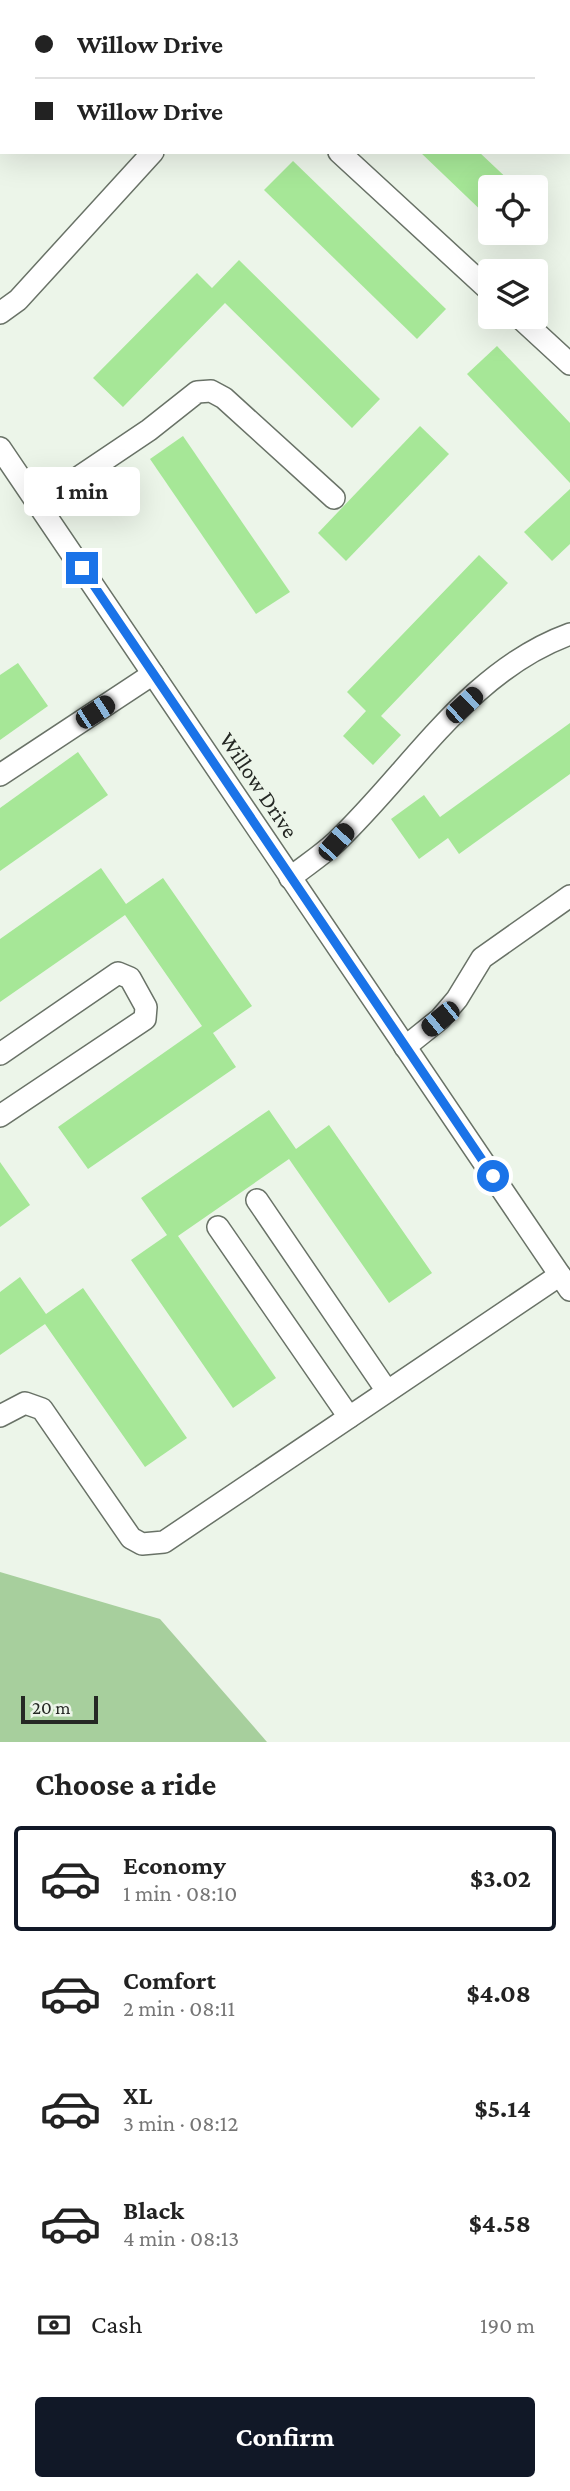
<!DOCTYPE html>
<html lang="en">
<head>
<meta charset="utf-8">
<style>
  :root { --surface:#fff; --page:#f6f6f6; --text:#222; --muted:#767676; --line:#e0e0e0; --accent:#111827 }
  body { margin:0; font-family:"Crimson Pro",serif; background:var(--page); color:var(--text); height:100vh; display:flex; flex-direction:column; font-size:26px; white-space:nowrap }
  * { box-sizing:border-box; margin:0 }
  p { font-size:23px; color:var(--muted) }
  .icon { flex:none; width:38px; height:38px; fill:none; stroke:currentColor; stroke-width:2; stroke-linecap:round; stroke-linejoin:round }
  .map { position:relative; height:1742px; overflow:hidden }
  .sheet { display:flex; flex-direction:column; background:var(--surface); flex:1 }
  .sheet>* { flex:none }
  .hud { position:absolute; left:0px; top:0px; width:570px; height:154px; box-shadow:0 7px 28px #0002; display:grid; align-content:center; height:154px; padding:0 35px; background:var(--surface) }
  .tools { position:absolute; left:478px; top:175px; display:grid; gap:14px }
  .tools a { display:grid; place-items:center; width:70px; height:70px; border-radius:7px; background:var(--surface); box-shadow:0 7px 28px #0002; font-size:35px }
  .scale { position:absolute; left:21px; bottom:18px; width:77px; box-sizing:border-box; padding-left:7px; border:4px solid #252824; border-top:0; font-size:19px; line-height:24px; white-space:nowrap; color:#252824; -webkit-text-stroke:5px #ecf5e9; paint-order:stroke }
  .end { position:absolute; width:32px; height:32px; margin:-16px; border:9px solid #1a73e8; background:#fff; box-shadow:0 0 0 4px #fff }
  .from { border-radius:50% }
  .bubble { position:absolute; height:49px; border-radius:7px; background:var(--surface); box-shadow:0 7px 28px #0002; font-size:23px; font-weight:700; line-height:49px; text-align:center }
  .car { position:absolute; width:21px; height:42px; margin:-21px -10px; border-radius:9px; box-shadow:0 0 5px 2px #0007; background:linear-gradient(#222 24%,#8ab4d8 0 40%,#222 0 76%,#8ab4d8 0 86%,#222 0) }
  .hud b { display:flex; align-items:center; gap:24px; height:66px; font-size:26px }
  .hud b+b { border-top:2px solid var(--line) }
  .hud i { width:18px; height:18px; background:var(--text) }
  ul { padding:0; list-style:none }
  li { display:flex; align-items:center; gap:21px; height:105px; margin:0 14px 10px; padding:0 21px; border:4px solid transparent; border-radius:7px }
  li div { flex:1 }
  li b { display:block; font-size:26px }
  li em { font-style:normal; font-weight:700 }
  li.active { border-color:var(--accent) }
  li>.icon { width:63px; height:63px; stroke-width:1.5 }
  h2 { padding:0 35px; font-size:32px; line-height:84px }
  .pay { display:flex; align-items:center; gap:18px; height:77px; padding:0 35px; font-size:26px }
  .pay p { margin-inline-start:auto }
  .primary-button { display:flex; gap:14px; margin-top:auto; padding:14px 35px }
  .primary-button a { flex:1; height:80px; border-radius:7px; background:var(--accent); color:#fff; font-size:28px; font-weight:700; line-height:80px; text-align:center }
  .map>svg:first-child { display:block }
</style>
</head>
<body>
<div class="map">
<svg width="570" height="1742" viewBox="0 0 570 1742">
  <rect width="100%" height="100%" fill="#ecf5e9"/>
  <path fill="#a7cf9d" d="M0,1572L160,1619L267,1742H0Z"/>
  <g fill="#a6e797">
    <path d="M420,152H479L516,187H490V219Z"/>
    <path d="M293,161L446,309L417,339L264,190Z"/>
    <path d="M239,260L380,399L352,428L225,303L123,407L93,378L197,273L212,288Z"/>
    <path d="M497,346L570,423V483L467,374Z"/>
    <path d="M420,426L449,454L346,561L318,533Z"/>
    <path d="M183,436L290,592L256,614L150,459Z"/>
    <path d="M570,489V544L552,561L524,532Z"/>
    <path d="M479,555L508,583L381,716L401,735L373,765L343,736L366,711L347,692Z"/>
    <path d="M18,663L48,706L0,740V675Z"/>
    <path d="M570,723V774L459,854L448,838L419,859L391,819L424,795L440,817Z"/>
    <path d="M78,752L108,795L0,871V808Z"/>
    <path d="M101,868L126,904L163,878L252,1006L213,1033L236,1067L88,1169L58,1127L202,1026L125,915L0,1002V939Z"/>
    <path d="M269,1110L296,1149L329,1125L432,1273L389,1303L289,1159L178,1236L276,1378L233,1408L131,1260L167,1235L141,1198Z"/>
    <path d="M0,1162L30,1205L0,1227Z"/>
    <path d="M20,1277L46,1314L83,1288L187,1438L145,1467L45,1324L0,1355V1292Z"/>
  </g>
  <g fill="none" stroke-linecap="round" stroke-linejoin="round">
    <g stroke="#697267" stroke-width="24">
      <g id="minor">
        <path d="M257,0L259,2"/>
        <path d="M535,0L537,2"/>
        <path d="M289,2L290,0"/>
        <path d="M569,30L570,32"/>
        <path d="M339,152L490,291"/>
        <path d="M0,313L18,300L153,152"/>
        <path d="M519,317L570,364"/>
        <path d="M0,448L570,1290"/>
        <path d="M39,504L149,430L197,392L211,391L224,398L334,498"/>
        <path d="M0,775L153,674"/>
        <path d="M290,878C305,866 322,855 336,842C411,771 468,671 570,634"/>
        <path d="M405,1047L440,1019L457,999L482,958L570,896"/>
        <path d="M0,1054L118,973L130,978L146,1007L145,1019L0,1116"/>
        <path d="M257,1200L387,1391"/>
        <path d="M218,1227L349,1417"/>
        <path d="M0,1416L25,1403L42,1409L131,1538L142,1544L164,1542L560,1275"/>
      </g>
    </g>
    <use href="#minor" stroke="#fff" stroke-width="21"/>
  </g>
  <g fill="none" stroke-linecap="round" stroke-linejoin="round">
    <path stroke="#1a73e8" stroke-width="9" d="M82,568L493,1176"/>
  </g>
  <g text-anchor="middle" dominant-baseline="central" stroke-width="6" stroke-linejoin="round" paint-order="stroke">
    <g font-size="23" fill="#252824" stroke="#ecf5e9">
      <text transform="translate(259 785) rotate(56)">Willow Drive</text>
    </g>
  </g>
</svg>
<div class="tools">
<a><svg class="icon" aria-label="locate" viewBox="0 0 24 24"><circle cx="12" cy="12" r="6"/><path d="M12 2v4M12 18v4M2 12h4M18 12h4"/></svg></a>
<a><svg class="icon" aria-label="layers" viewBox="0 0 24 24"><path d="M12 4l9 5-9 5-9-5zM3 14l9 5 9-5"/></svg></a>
</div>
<div class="scale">20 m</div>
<i class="end from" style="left:493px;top:1176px"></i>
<i class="end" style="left:82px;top:568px"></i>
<div class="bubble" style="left:24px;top:467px;width:116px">1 min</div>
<i class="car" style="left:464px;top:705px;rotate:47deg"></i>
<i class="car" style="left:95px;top:712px;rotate:57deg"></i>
<i class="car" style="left:336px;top:842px;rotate:42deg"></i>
<i class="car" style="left:440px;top:1019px;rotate:231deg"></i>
<div class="hud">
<b><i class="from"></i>Willow Drive</b>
<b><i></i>Willow Drive</b>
</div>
</div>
<section class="sheet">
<h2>Choose a ride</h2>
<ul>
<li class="active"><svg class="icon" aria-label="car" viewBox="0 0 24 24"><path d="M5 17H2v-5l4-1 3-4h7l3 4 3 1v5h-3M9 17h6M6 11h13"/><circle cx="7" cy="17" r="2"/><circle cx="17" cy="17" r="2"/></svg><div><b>Economy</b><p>1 min · 08:10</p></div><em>$3.02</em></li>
<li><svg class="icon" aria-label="car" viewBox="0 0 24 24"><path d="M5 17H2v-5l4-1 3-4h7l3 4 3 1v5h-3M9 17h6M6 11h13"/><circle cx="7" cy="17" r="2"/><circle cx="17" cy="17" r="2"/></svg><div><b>Comfort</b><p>2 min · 08:11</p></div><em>$4.08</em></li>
<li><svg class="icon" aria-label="car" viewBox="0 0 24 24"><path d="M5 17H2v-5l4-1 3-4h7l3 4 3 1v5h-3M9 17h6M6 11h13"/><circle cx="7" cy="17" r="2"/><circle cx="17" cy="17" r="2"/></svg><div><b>XL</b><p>3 min · 08:12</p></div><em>$5.14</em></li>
<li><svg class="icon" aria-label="car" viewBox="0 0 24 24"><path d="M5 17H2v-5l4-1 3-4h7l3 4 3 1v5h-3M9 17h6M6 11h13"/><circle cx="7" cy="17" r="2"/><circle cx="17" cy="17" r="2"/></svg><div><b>Black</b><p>4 min · 08:13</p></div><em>$4.58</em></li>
</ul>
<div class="pay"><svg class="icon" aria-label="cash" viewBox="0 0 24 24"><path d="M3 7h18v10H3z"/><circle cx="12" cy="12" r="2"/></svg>Cash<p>190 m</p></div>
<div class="primary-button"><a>Confirm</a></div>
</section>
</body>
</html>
